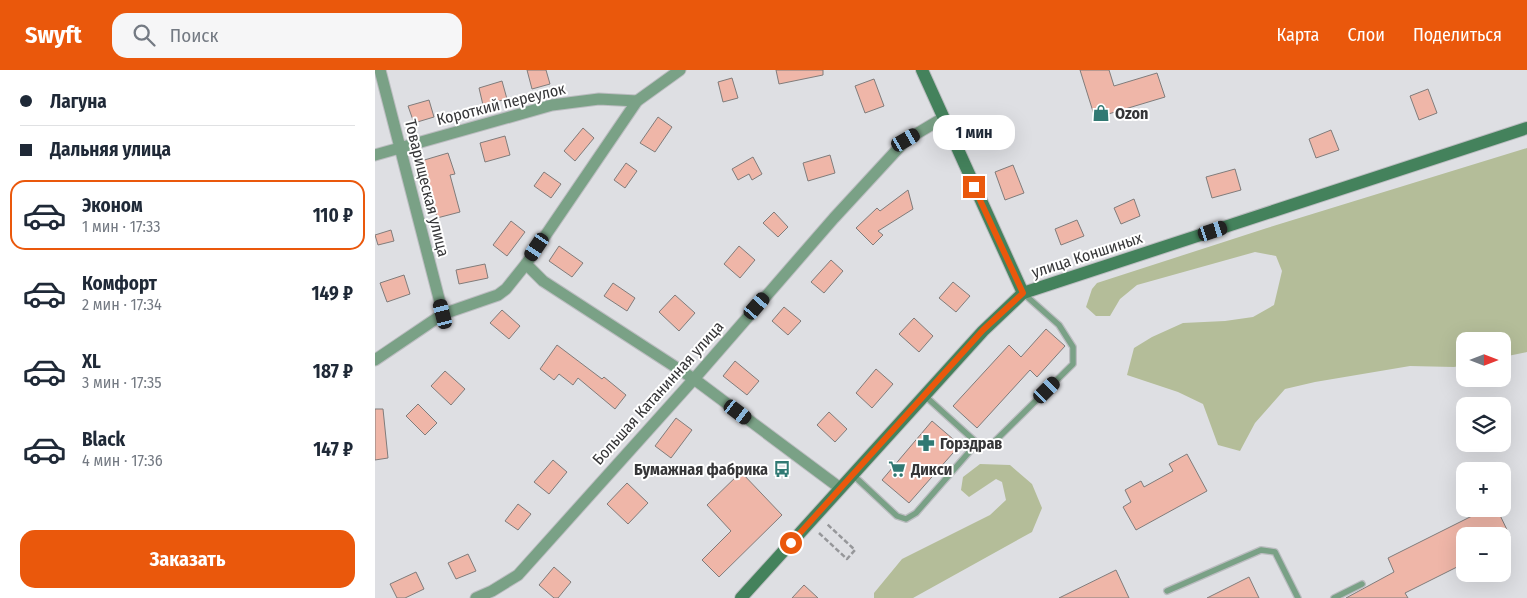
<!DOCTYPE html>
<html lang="ru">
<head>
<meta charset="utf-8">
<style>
  :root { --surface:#fff; --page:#f6f6f7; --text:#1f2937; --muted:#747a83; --line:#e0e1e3; --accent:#ea580c }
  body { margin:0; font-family:"Fira Sans Condensed",sans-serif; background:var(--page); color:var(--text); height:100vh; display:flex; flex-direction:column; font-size:19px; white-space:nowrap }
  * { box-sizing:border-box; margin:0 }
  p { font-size:16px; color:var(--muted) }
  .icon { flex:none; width:28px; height:28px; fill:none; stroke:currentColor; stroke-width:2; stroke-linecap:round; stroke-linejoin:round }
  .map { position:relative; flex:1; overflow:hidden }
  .sheet { display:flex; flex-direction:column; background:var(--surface); width:375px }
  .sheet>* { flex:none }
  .banner { display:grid; align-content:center; height:110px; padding:0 20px; background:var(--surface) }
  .needle { width:32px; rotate:90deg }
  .buttons { position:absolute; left:1081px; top:262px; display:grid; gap:10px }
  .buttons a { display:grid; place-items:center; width:55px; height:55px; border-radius:10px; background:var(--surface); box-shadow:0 5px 20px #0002; font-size:25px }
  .end { position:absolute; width:22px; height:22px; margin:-11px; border:6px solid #ea580c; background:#fff; box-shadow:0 0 0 2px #fff }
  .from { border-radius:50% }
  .bubble { position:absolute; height:35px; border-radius:15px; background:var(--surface); box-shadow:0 5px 20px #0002; font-size:16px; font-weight:700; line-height:35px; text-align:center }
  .car { position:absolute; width:15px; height:30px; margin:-15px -8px; border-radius:6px; box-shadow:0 0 4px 1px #0007; background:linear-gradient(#222 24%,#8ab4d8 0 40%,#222 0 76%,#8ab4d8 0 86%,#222 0) }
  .banner b { display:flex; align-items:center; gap:18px; height:48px; font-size:19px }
  .banner b+b { border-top:1px solid var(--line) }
  .banner i { width:12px; height:12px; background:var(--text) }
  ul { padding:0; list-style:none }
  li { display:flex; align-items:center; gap:15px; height:70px; margin:0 10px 8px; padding:0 10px; border:2px solid transparent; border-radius:15px }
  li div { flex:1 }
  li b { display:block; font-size:19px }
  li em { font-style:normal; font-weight:700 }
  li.active { border-color:var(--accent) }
  li>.icon { width:45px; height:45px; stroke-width:1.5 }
  .button { display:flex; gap:10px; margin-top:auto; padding:10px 20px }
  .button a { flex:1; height:58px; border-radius:15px; background:var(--accent); color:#fff; font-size:20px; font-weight:700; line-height:58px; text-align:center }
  header { display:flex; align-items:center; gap:30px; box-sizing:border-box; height:70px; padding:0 25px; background:var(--accent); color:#fff }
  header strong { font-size:24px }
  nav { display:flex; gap:28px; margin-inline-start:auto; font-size:18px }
  .search { width:350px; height:45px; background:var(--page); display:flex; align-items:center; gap:12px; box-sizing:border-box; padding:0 18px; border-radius:15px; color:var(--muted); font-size:19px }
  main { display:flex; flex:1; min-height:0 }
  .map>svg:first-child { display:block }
</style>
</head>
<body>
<header>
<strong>Swyft</strong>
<div class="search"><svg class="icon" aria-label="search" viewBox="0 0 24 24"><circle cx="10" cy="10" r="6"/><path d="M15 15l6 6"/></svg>Поиск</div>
<nav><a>Карта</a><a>Слои</a><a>Поделиться</a></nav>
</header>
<main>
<section class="sheet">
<div class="banner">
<b><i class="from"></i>Лагуна</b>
<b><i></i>Дальняя улица</b>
</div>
<ul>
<li class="active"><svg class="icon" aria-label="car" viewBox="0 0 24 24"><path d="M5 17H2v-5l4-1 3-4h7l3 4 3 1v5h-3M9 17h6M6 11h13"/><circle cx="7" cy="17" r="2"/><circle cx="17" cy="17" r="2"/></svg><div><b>Эконом</b><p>1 мин · 17:33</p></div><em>110 ₽</em></li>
<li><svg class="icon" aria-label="car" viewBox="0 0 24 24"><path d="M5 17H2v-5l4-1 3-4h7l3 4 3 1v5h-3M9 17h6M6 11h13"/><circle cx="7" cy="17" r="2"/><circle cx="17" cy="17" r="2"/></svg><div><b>Комфорт</b><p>2 мин · 17:34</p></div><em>149 ₽</em></li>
<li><svg class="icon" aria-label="car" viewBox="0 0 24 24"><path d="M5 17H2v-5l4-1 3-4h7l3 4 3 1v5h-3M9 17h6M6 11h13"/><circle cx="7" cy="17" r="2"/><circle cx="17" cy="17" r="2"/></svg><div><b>XL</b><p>3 мин · 17:35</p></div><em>187 ₽</em></li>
<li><svg class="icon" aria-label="car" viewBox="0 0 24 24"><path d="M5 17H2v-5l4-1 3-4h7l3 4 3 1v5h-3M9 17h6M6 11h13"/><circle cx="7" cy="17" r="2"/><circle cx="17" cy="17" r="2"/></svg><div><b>Black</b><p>4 мин · 17:36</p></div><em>147 ₽</em></li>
</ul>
<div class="button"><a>Заказать</a></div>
</section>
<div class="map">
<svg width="1152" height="528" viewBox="0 0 1152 528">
  <rect width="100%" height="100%" fill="#dedfe3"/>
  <g fill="#b4bd99">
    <path d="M1152,78V282L1128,287V271H1090V295L1079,297L1035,296L940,312L910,319L880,353L865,381L843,375L828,334L803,322L752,305L759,278L777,267L808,253L850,251L878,247L899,235L907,201L901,186L880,182L762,215L745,229L735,246H721L711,237L717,219L722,213L892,158Z"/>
    <path d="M605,394L635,395L657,414L667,438L657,462L538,528H499V523L527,489L615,445L631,430L627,412L621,409L594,427L586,420L588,407Z"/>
  </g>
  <g fill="#efb6a8" stroke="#807c7b">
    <path d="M152,0H171L175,14L157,19Z"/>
    <path d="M401,0H448V5L404,14Z"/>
    <path d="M705,0H734L739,16L782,3L790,27L720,48Z"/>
    <path d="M357,8L363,28L348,32L343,12Z"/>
    <path d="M499,9L509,36L490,43L480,16Z"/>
    <path d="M127,11L132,29L108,35L104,18Z"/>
    <path d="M1053,19L1062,43L1044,50L1035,26Z"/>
    <path d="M54,30L59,47L39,53L33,36Z"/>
    <path d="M283,47L297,57L280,82L265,73Z"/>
    <path d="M208,58L219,68L200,91L189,81Z"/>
    <path d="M956,60L964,80L941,88L934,69Z"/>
    <path d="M130,66L135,85L110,92L105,73Z"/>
    <path d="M73,83L80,104L75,105L85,142L62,148L58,130L46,91Z"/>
    <path d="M455,85L460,103L433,111L428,93Z"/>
    <path d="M378,87L387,104L377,110L374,104L363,110L357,99Z"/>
    <path d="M251,93L262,101L250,118L239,110Z"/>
    <path d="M638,95L649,123L630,130L620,102Z"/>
    <path d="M860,99L866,120L837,128L831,107Z"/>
    <path d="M169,102L186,114L176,128L159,116Z"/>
    <path d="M533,120L538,139L503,161L508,165L498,175L481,158L502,138L505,141Z"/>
    <path d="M759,129L765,146L746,154L739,138Z"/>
    <path d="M399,142L413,157L403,167L388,153Z"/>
    <path d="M702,150L709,166L686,175L680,159Z"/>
    <path d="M136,151L150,162L132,186L118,175Z"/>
    <path d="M16,160L19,171L3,175L0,165Z"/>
    <path d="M184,176L208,193L197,207L174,191Z"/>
    <path d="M364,176L380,190L365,208L349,194Z"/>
    <path d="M456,190L468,201L449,223L436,212Z"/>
    <path d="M110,194L113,208L84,214L81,200Z"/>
    <path d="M29,205L35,224L12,232L5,213Z"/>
    <path d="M578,212L595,226L581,242L564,228Z"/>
    <path d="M238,213L260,228L252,241L229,226Z"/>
    <path d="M300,225L320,243L304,261L284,242Z"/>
    <path d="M409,237L426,251L413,265L397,251Z"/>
    <path d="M127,240L145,256L134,269L115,253Z"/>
    <path d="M539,248L558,266L544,282L524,264Z"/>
    <path d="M671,259L690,276L662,307L655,300L602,358L578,336L634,275L646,287Z"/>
    <path d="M182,275L227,309L229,307L251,325L240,339L203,308L198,315L184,304L179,310L165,299Z"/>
    <path d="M360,291L384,311L372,325L348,306Z"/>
    <path d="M501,299L518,314L497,338L481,323Z"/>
    <path d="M70,301L90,319L76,335L56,316Z"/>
    <path d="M43,334L62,353L50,365L31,346Z"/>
    <path d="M0,339H8L13,388L0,390Z"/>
    <path d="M454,342L472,359L460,372L442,355Z"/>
    <path d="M301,348L317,360L296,388L280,376Z"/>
    <path d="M557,351L585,375L534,433L507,410Z"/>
    <path d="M812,384L832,421L761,460L748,437L756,432L750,420L766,411L769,417L798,401L794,394Z"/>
    <path d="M178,390L192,402L174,424L159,412Z"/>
    <path d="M366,402L407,445L344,507L327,490L356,461L332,435Z"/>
    <path d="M252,413L273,433L253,454L232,434Z"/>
    <path d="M143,434L156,444L143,460L130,451Z"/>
    <path d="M1111,439H1122L1135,466H1090V493L1030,523L1033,528H971L1019,502L1013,488Z"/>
    <path d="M93,484L101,501L81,509L73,493Z"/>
    <path d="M179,497L196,512L183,528H179L164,515Z"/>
    <path d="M741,500L754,528H684Z"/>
    <path d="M41,502L49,519L30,528H22L15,514Z"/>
    <path d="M874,507L884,528H832Z"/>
    <path d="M429,515L443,528H417Z"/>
  </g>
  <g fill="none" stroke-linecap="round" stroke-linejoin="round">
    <g stroke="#bcbdc1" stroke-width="8">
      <g id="lane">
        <path d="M549,325L602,373L612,375L620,371L698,294V277L684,255L649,224"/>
        <path d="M477,404L522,446L531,449L541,443L602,373"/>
        <path d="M792,521L886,480L900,482L923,528"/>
        <path d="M959,528L987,514"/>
      </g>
    </g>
    <g stroke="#bcbdc1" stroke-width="13">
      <g id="street">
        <path d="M5,0L68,244"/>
        <path d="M0,85L177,35L224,29L262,31"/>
        <path d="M151,194L168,211L319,309L465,418"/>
        <path d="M0,290L68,244L123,225L131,219L151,194L262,31L305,0"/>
        <path d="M101,528L117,521L143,505L319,309L459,148L531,70L568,48"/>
      </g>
    </g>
    <g stroke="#bcbdc1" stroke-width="14">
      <g id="secondary">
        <path d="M547,0L648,223"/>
        <path d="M366,528L608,261L648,223L1152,58"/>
      </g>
    </g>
    <path stroke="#96979a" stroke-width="2.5" stroke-dasharray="5 2.5" stroke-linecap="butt" d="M444,463L472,489L480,480L452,454"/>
    <use href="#lane" stroke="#7aa186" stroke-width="5.5"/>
    <use href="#street" stroke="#7aa186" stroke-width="11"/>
    <use href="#secondary" stroke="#44825c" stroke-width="12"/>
  </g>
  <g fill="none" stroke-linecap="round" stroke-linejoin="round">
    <path stroke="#ea580c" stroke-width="6" d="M416,473L608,260L648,223L599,117"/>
  </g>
  <defs>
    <g id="shop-bare" transform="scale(1.35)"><path d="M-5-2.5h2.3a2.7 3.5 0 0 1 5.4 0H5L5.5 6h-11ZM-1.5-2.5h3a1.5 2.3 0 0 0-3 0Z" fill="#317973" stroke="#fff" stroke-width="2.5" paint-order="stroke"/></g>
    <g id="pharmacy-bare" transform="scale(1.35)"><path d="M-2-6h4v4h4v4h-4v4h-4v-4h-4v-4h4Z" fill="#317973" stroke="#fff" stroke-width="2.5" paint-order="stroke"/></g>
    <g id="bus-bare" transform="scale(1.35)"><path d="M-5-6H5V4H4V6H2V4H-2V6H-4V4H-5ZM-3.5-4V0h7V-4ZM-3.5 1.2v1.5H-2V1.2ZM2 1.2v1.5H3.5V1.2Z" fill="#317973" stroke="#fff" stroke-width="2.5" paint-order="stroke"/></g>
    <g id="supermarket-bare" transform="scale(1.35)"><path d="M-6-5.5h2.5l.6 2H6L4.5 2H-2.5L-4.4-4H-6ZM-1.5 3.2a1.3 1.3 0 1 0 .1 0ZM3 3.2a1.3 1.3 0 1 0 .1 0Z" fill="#317973" stroke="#fff" stroke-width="2.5" paint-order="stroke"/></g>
  </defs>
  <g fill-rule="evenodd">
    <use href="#shop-bare" x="726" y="43"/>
    <use href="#pharmacy-bare" x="551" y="373"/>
    <use href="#bus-bare" x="407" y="399"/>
    <use href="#supermarket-bare" x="522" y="399"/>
  </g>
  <g text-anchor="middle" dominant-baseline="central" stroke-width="4" stroke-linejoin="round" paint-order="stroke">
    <g font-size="16" fill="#363638" stroke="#fff">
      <text transform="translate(126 34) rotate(-14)">Короткий переулок</text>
      <text transform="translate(52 118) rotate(76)">Товарищеская улица</text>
      <text transform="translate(712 185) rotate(-18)">улица Коншиных</text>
      <text transform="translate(283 323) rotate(-48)">Большая Катанинная улица</text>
    </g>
    <g font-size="16" font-weight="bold" fill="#363638" stroke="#fff" text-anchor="start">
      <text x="740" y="43">Ozon</text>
      <text x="565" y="373">Горздрав</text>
      <text x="393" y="399" text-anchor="end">Бумажная фабрика</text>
      <text x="536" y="399">Дикси</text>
    </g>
  </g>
</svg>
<div class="buttons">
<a><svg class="needle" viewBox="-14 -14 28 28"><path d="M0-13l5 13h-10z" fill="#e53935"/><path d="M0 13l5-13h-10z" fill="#747a83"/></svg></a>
<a><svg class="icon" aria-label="layers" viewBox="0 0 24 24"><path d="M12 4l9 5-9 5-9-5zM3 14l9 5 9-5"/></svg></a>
<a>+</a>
<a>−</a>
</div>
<i class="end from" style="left:416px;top:473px"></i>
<i class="end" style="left:599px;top:117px"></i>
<div class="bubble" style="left:558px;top:45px;width:82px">1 мин</div>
<i class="car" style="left:531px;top:70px;rotate:60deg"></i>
<i class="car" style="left:838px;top:161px;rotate:72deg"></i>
<i class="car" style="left:162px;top:177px;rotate:214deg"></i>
<i class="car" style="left:382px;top:236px;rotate:41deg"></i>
<i class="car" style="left:68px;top:244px;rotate:346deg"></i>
<i class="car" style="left:672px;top:320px;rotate:45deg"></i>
<i class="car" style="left:363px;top:342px;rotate:127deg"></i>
</div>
</main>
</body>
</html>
